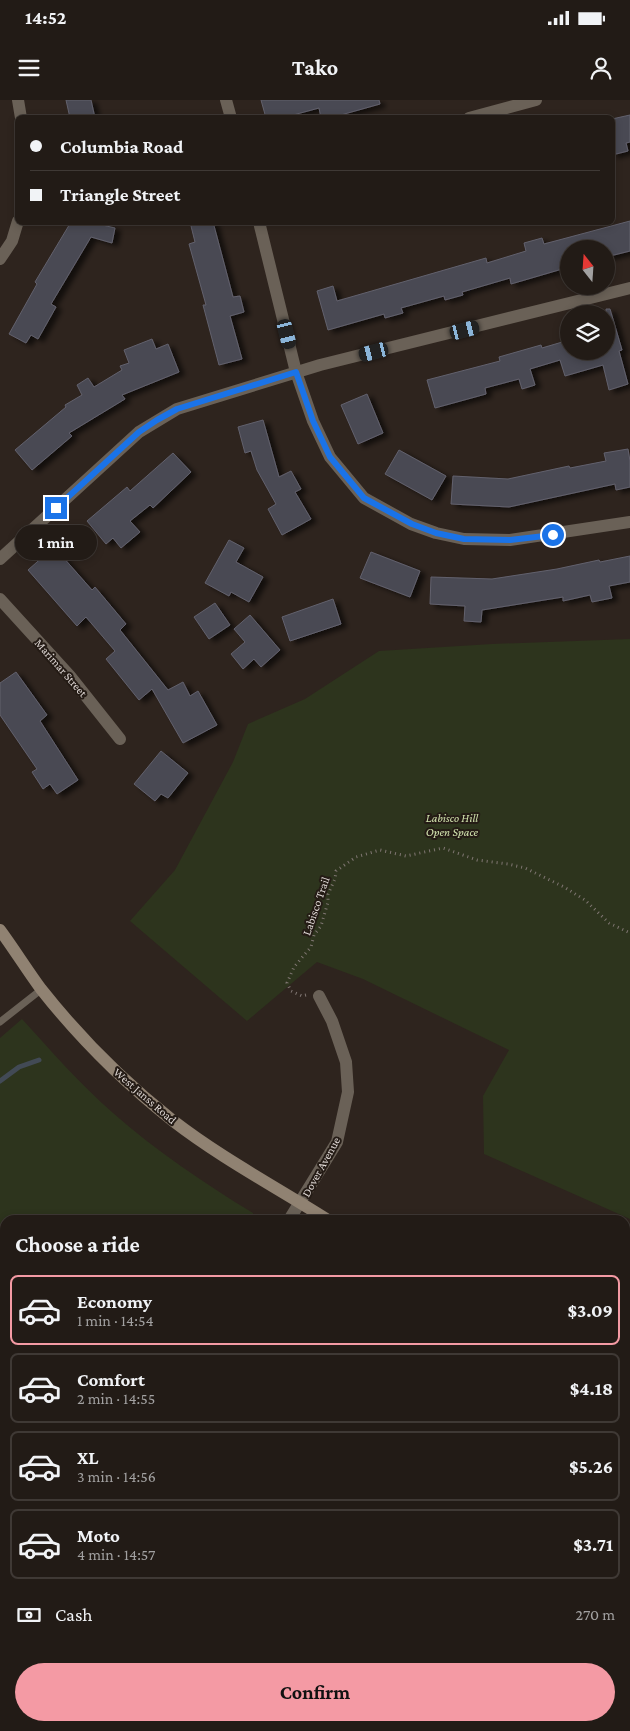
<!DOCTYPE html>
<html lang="en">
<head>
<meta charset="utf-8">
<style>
  :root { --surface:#221b16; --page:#2e2823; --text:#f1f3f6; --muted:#a2a1a1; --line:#3f3935; --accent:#f49aa4 }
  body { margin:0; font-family:"Crimson Pro",serif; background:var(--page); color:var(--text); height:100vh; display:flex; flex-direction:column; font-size:19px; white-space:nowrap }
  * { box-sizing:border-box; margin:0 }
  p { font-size:16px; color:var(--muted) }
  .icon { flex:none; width:28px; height:28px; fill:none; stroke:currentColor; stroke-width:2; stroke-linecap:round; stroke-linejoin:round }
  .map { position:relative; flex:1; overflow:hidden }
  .details { position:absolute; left:0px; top:1115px; width:630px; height:516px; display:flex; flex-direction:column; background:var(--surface); border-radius:15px 15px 0 0; box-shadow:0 2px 8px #0003,0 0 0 1px var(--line) }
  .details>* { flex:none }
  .hud { position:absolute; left:15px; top:15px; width:600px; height:110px; border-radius:8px; box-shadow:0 2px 8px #0003,0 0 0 1px var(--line); display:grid; align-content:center; height:110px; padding:0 15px; background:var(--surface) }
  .needle { width:32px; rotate:343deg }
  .fabs { position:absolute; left:560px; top:140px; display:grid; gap:10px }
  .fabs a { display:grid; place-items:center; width:55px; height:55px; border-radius:50%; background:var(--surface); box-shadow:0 2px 8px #0003,0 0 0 1px var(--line); font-size:25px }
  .end { position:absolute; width:22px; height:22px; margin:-11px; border:6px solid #1a73e8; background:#fff; box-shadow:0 0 0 2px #fff }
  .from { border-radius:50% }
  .bubble { position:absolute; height:35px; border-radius:18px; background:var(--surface); box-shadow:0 2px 8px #0003,0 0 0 1px var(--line); font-size:16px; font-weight:700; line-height:35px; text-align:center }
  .car { position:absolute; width:15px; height:30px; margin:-15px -8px; border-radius:6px; box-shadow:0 0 4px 1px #0007; background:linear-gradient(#222 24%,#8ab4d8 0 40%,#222 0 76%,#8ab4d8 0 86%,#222 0) }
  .hud b { display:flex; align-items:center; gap:18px; height:48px; font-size:19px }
  .hud b+b { border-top:1px solid var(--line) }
  .hud i { width:12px; height:12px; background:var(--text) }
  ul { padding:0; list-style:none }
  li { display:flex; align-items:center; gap:15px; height:70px; margin:0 10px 8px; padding:0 5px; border:2px solid var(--line); border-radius:8px }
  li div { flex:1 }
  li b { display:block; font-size:19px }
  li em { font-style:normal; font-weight:700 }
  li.active { border-color:var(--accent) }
  li>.icon { width:45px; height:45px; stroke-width:1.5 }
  h2 { padding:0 15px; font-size:22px; line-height:60px }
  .pay { display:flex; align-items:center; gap:12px; height:55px; padding:0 15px; font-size:19px }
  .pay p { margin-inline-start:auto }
  .primary-button { display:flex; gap:10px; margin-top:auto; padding:10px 15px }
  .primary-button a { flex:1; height:58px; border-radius:30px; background:var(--accent); color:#111; font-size:20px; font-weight:700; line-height:58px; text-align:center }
  .status { display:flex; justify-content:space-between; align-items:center; height:35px; padding:0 25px; background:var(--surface); direction:ltr }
  .status svg { height:14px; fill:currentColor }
  header { display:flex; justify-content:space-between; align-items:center; height:65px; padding:0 15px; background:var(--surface); font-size:22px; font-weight:700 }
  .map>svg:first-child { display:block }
</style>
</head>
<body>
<div class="status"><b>14:52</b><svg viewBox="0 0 49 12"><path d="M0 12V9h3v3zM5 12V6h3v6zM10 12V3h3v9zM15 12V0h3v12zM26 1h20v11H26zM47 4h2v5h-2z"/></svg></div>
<header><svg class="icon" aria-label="menu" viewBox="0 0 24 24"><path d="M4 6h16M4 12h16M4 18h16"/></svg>Tako<svg class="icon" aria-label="person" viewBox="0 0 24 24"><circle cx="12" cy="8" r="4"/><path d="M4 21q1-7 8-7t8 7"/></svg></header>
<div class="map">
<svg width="630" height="1631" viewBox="0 0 630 1631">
  <defs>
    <filter id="shadow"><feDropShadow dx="5.5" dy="3" stdDeviation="2.5" flood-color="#0009"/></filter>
  </defs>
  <rect width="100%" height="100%" fill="#2e241e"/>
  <g fill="#2d341d">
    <path d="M630,539V1119L484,1054L483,996L509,950L363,879L317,862L247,921L130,821L175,770L233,662L248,624L305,599L379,551L492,544Z"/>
    <path d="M22,919C51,951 80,984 113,1013C155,1050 205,1084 253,1113L254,1120H5V1626H120L119,1631H0V938Z"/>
  </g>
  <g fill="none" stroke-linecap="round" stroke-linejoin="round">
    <path stroke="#424a55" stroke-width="5" d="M0,981L19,967L39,960"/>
  </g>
  <g fill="#494953" stroke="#62616d" filter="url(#shadow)">
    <path d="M66,0H91L95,18H70Z"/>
    <path d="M261,0H379L380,4L330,18H321L319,8L282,18H266Z"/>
    <path d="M630,15V42L626,43L628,51L612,55V19Z"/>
    <path d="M630,121V151L606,157V149H569V167L511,184L510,178L462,192L463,195L445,200L444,196L401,208L403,213L385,218L384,214L328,230L317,191L333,186L337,201L486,158L487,163L526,151L524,143L542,138L544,144Z"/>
    <path d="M71,122H98V124L115,128L112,143L91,137L51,204L56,207L38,239L31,235L26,243L9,234L37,184L35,182Z"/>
    <path d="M190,122H213L233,197L240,196L244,212L230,216L242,259L219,265L203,205H206L189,144L195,142Z"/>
    <path d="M606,209H610L622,250L619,251L628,284L609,290L603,265L565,276L560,260L530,269L535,285L522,289L519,279L485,288L486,294L435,308L427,280L500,261L499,257L541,245L542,248L569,240V251H606Z"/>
    <path d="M152,239L156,249L168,244L179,272L122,295L125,299L69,333L72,336L32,370L15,350L66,307L65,305L82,295L77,285L88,278L94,287L122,270L120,266L129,263L124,250Z"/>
    <path d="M367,294L383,333L358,344L341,305Z"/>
    <path d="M263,320L279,377L291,371L301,389L295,392L311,419L282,435L268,409L276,404L257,370L251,351L245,353L238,327Z"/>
    <path d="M628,349L630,361V387L616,390L615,384L509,407L451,404L453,376L508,379L569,366L570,368L606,361L604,353Z"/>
    <path d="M399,350L446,376L432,400L385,374Z"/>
    <path d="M173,353L191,372L153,408L150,405L130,421L140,432L121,448L113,438L106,444L87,421L127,387L130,391Z"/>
    <path d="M229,440L244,448L236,462L263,477L249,502L231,492L229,496L205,483Z"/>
    <path d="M54,447L92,490L95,487L126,524L120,530L168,590L183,582L190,596L198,591L217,625L183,643L152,589L139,600L106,559L115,551L86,517L77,526L28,470Z"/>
    <path d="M371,452L420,471L410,497L360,478Z"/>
    <path d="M630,456V482L609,486L612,498L592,502L590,495L563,501V497L482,510L481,522L464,521L465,506L430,504L431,477L492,479L557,469L599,460L600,462Z"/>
    <path d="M333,499L341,524L290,541L282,517Z"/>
    <path d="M215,503L230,525L209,539L194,517Z"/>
    <path d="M250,515L280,550L261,567L254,559L243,569L231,554L245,542L234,529Z"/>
    <path d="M16,572L47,615L40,621L78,680L57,694L50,684L43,689L32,672L37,669L0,615V583Z"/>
    <path d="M161,651L188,673L168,698L161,694L155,701L134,684Z"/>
  </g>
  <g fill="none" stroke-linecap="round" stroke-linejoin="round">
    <path stroke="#807773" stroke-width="3" stroke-dasharray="1 4" stroke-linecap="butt" d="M306,895L302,896L291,891L287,883L294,867L311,847L314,835L321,826L328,802V794L335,779L336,771L356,757L380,750L406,756L443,748L477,760L508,764L525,768L564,787L585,800L609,823L630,833"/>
    <path stroke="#6a6157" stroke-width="7" d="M0,922L42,889"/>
    <g stroke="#6a6157" stroke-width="12">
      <path d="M18,0L21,18"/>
      <path d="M226,0L231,18"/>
      <path d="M469,18L536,0"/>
      <path d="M259,122L296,272L313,321L330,357L364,398L411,424L436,433L464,439L510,440L630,422"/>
      <path d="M0,159L12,141L18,121"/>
      <path d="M0,459L139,332L177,309L320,265L630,188"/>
      <path d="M0,499L70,576L120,639"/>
      <path d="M289,1120L337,1042L348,992L346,962L332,921L319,896"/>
      <path d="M143,1631L144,1626"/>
      <path d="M332,1631L333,1626"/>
      <path d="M542,1631L544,1626"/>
    </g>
    <g stroke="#908272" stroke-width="12">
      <path d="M0,830C14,849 27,870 41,889C79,937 124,982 172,1020C221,1058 276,1087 328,1120"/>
      <path d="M625,1287L630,1289"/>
    </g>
  </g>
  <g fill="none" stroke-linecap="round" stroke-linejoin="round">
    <path stroke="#1a73e8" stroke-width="6" d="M56,408L139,332L157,320L177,309L296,272L313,321L330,357L364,398L412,424L436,433L464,439L510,440L553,435"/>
  </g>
  <g text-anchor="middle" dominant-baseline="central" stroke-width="4" stroke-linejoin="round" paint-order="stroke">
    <g font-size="12" fill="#ddd6d3" stroke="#241b15">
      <text transform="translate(61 568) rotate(49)">Marimar Street</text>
      <text transform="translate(316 806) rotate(-71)">Labisco Trail</text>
      <text transform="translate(145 996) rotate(41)">West Janss Road</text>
      <text transform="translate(321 1067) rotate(-61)">Dover Avenue</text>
    </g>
    <g font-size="12" font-style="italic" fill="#d1e2ad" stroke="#241b15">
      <text x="452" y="718">Labisco Hill<tspan x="452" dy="14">Open Space</tspan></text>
    </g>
  </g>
</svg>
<div class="fabs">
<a><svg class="needle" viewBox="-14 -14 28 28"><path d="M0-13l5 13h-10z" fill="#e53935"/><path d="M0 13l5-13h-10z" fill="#a2a1a1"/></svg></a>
<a><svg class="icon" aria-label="layers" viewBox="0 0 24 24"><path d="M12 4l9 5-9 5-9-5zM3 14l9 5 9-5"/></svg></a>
</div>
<i class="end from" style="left:553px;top:435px"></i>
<i class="end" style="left:56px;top:408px"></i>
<div class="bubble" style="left:15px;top:425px;width:82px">1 min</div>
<i class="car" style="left:465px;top:230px;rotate:76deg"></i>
<i class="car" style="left:287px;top:234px;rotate:166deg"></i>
<i class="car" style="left:374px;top:252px;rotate:256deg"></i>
<div class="hud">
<b><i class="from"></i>Columbia Road</b>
<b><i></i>Triangle Street</b>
</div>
<section class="details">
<h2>Choose a ride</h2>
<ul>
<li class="active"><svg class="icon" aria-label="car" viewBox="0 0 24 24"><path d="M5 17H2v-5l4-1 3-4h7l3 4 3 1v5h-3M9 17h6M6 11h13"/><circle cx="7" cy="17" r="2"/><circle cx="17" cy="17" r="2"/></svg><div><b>Economy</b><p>1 min · 14:54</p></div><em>$3.09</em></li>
<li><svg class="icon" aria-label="car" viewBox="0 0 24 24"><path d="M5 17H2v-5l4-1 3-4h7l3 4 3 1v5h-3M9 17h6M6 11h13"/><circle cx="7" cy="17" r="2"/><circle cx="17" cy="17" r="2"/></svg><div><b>Comfort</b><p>2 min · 14:55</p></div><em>$4.18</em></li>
<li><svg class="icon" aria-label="car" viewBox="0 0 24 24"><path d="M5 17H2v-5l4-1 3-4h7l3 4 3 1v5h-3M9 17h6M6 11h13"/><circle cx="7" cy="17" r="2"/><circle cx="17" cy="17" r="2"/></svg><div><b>XL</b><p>3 min · 14:56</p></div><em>$5.26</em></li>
<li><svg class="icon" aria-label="car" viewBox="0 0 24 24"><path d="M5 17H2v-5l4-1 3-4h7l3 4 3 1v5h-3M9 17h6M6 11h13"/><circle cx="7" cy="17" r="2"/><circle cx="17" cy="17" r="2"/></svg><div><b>Moto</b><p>4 min · 14:57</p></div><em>$3.71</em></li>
</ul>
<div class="pay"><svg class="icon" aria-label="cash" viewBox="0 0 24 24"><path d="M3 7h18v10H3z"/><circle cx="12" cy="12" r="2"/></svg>Cash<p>270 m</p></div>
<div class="primary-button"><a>Confirm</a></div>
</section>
</div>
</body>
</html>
